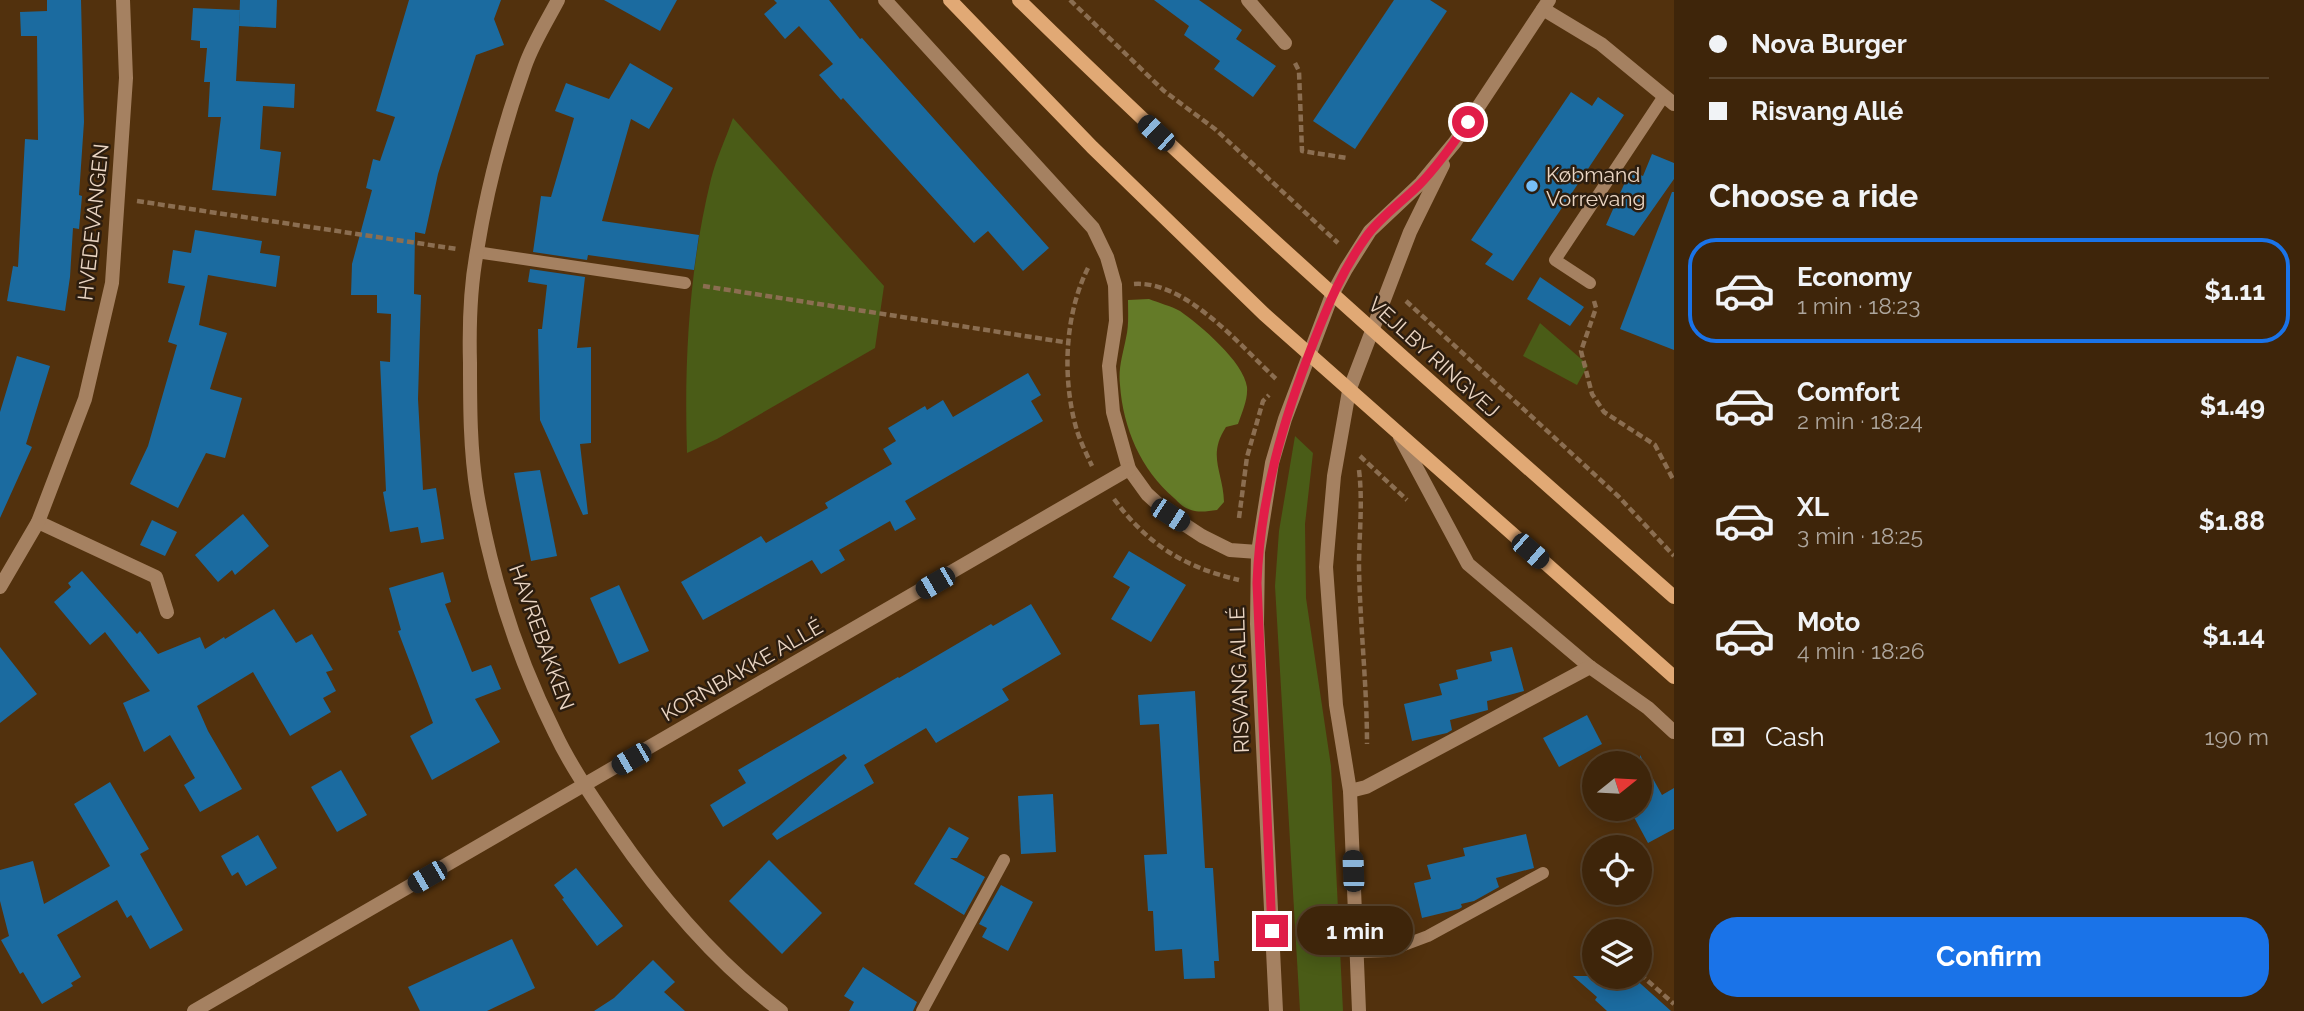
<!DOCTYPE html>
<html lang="en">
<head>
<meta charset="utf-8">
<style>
  :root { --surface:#3e250a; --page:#493118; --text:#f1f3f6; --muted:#ada59c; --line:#57422b; --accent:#1a73e8 }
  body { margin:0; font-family:Raleway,sans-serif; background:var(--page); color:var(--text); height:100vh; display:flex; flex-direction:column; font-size:26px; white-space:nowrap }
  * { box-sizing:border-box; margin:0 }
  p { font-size:23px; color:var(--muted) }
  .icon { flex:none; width:38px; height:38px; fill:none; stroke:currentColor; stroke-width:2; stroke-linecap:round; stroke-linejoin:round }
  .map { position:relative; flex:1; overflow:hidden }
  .details { display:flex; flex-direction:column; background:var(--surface); width:630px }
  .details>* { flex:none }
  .top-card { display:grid; align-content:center; height:154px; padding:0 35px; background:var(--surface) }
  .needle { width:46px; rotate:72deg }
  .tools { position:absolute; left:1582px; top:751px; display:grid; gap:14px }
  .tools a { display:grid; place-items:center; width:70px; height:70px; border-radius:50%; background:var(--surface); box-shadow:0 4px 18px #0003,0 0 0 2px var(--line); font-size:35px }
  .end { position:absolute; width:32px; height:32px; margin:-16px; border:9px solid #e11d48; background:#fff; box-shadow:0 0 0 4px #fff }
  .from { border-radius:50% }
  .bubble { position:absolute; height:49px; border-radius:24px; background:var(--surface); box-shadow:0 4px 18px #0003,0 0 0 2px var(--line); font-size:23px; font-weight:700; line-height:49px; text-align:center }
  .car { position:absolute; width:21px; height:42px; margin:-21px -10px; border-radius:9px; box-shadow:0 0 5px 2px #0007; background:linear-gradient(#222 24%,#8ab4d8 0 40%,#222 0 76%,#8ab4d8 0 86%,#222 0) }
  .top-card b { display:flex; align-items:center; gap:24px; height:66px; font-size:26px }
  .top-card b+b { border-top:2px solid var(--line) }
  .top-card i { width:18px; height:18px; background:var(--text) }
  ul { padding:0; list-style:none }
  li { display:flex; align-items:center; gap:21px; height:105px; margin:0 14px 10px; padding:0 21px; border:4px solid transparent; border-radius:28px }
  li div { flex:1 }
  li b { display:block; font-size:26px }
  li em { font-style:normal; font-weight:700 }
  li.active { border-color:var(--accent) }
  li>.icon { width:63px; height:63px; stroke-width:1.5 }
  h2 { padding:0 35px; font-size:32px; line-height:84px }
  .pay { display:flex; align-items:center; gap:18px; height:77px; padding:0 35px; font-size:26px }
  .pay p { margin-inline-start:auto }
  .cta { display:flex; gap:14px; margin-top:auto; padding:14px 35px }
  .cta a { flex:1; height:80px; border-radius:28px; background:var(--accent); color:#fff; font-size:28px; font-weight:700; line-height:80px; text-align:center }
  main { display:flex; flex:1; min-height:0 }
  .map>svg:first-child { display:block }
</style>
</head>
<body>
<main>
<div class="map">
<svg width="1674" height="1011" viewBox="0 0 1674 1011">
  <rect width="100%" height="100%" fill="#52310d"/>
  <g fill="#4a5c17">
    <path d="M733,118L884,286L875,348L717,439L687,453C684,361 689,269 711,179C716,159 726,138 733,118Z"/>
    <path d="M1540,323L1588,365L1577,385L1523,356Z"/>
    <path d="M1295,436L1313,453L1305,524L1306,598L1331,766L1343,1011H1300L1275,586L1279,531Z"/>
  </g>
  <path fill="#647b28" d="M1149,299C1159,303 1171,306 1180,311C1200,325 1244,362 1247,387C1248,400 1242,412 1238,424L1226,427C1207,456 1223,471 1224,502L1217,510C1208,511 1200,513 1191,510C1184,508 1179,503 1174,498C1141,470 1123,428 1120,385C1118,368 1123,354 1126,338C1129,326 1128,313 1128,300Z"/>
  <g fill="#1b6ba0">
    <path d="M47,0H81L84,122L79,195L82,196L79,229L73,228L70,277L65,311L7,301L13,266L18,267L25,139L38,140L37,36H21L20,12L47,11Z"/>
    <path d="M240,0H277L276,28L239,26Z"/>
    <path d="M409,0H501L494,19L504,45L476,55L438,174L425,234L415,232L414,294L421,295L418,399L423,490L436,488L444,539L421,543L418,527L390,532L383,492L386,491L380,361L390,362L391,314L377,313V295H351L352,264L372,190L366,188L373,159L380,161L395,117L376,111Z"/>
    <path d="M604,0H677L660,31Z"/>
    <path d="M774,0H829L860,39L862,38L1049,248L1023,271L988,231L974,243L843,98L841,100L819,75L833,64L799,26L785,39L764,14L777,3Z"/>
    <path d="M1154,0H1199L1242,30L1236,39L1276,66L1253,97L1214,69L1220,61L1184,35L1189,26Z"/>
    <path d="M1394,0H1430L1447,11L1355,149L1313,121Z"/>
    <path d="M193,8L240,10L236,81L295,84L294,108L263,106L260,149L281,152L276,196L212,190L221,117H208L210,82H204L207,48H200V41L191,40Z"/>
    <path d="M630,63L673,88L649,129L631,119L602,221L699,235L694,270L588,255L587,260L533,252L541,196L551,197L574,118L555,111L566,83L609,99Z"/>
    <path d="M1571,92L1592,106L1598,97L1624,115L1513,281L1485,264L1493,254L1471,240Z"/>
    <path d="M1652,154L1674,163V179L1634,236L1606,225L1630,171L1643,176Z"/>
    <path d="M1672,192H1674V350L1620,329Z"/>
    <path d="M195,230L262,241L260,253L280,256L276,287L208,275L199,325L227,333L210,389L242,398L225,458L206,453L178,508L130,484L148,446L177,345L168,342L185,286L168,283L173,250L191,253Z"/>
    <path d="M530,269L585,277L577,348L591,347V443L580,444L588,514L583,515L540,420L538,329H542L547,285L528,282Z"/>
    <path d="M1540,277L1584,307L1570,326L1527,299Z"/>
    <path d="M17,356L50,366L26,444L32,447L0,518V412Z"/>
    <path d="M1028,373L1041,395L1031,401L1043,421L905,501L916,519L895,531L890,521L839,550L845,560L821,574L812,560L703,620L681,582L761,536L766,543L828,508L825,503L892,464L883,449L896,441L888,428L925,406L927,410L943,400L953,417Z"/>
    <path d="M540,470L557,556L531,561L514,473Z"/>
    <path d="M243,514L269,546L235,575L232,570L218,582L195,555Z"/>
    <path d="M152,520L177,532L165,556L140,545Z"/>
    <path d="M1129,551L1186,585L1151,642L1111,619L1130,587L1113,577Z"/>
    <path d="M82,571L137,634L140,631L158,654L200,637L205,649L224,637L225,639L274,609L296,643L312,634L333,670L326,672L336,691L323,698L331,712L290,736L253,672L197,706L208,731L242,789L200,812L184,785L195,778L170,735L144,752L123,703L150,691L105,632L90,645L54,602L71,587L68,583Z"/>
    <path d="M443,572L451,602L445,604L472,672L491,665L501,689L475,699L500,742L432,780L410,736L433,723L398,631L401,630L389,588Z"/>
    <path d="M619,585L649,651L619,664L590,598Z"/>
    <path d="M1031,604L1061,654L1002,689L1009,700L936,743L926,728L864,765L874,783L777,840L772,834L847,758L844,754L723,827L710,805L746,783L738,770L898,677L899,678L991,624L993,626Z"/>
    <path d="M0,647L37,694L0,723Z"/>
    <path d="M1512,647L1524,691L1487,701L1488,710L1450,720L1452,730L1447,733L1412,741L1404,704L1442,695L1439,684L1458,679L1456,670L1492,661L1490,652Z"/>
    <path d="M1195,691L1205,868H1213L1219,961H1214L1215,978L1184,979L1182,949L1155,951L1153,911H1148L1144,855L1167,854L1159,724L1140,725L1138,695Z"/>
    <path d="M1587,715L1602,744L1559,767L1543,738Z"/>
    <path d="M1640,755L1662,795L1674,788V829L1648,843L1629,808H1640Z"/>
    <path d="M341,770L367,815L337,832L311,787Z"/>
    <path d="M110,782L149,849L140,854L183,930L150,949L131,915L127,918L117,900L57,935L81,977L71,983L73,986L42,1004L23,972L20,974L1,940L9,936L0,901V870L33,861L44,904L110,866L74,804Z"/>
    <path d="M1053,794L1056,852L1021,854L1018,796Z"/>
    <path d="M949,827L969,838L957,858H950L985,877L964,915L914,884Z"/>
    <path d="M1526,834L1534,868L1496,878L1499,887L1474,901L1461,904L1462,907L1459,909L1422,918L1414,883L1431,879L1427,865L1465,856L1463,848Z"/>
    <path d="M258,835L277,868L246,886L238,872L232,876L221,856Z"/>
    <path d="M769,860L822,913L782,954L729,901Z"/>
    <path d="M576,868L623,926L597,946L562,899L564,898L554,885Z"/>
    <path d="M1001,885L1033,902L1008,951L982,937L987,928L979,924Z"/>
    <path d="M512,939L535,988L487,1011H420L408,987Z"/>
    <path d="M653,960L675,982L664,992L685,1011H594L614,998Z"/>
    <path d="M863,967L917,1002L913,1011H849L854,1002L844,996Z"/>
    <path d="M1573,976H1632L1671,1011H1607L1595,1000L1597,997Z"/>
  </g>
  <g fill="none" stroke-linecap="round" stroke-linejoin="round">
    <g stroke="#8b6e51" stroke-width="4.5" stroke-dasharray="7 3.5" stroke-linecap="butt">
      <path d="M1070,0L1164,91L1215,129L1338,243"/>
      <path d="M1295,63L1299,71L1302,151L1347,158"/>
      <path d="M137,201L457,249"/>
      <path d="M1088,268C1064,316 1062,380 1077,431C1081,443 1087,455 1092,466"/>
      <path d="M1134,284C1185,280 1241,346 1276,379"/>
      <path d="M703,286L1070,343"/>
      <path d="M1406,301L1619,497L1674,556"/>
      <path d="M1594,301L1596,308L1581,351L1592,394L1604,412L1655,445L1674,481"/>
      <path d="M1360,456L1407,500"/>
      <path d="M1359,470C1363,504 1359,534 1359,567C1360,626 1367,685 1367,744"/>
      <path d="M1114,499C1148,545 1184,567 1239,580"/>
      <path d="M1239,518L1247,457L1263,401L1269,395"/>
      <path d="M1640,974L1674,1004"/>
    </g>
    <g stroke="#a58161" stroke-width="12">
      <path d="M476,252L685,283"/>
      <path d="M1590,283L1555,260L1664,96"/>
      <path d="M1356,952L1388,951L1428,936L1543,873"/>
      <path d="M922,1011L1004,860"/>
    </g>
    <g stroke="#a58161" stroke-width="14">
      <path d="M558,0C547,21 533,43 525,66C504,125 487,188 477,251C470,288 469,326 470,363C470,406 470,450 477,493C491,575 518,659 555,733C571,767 593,798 614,829C660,896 715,962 781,1011"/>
      <path d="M885,0L1093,228L1107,257L1115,285L1116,321L1109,366L1113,412L1129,469L1147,494L1170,515L1202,536L1230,550L1258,552"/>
      <path d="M1248,0L1285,43"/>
      <path d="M1543,9L1601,44L1674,104"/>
      <path d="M1332,295L1346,269L1370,231L1421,183L1455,142L1549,0"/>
      <path d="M1372,331L1410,232L1443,165"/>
      <path d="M1400,437L1468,564L1590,667L1648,708L1674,732"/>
      <path d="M38,522L156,577L167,612"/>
      <path d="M0,587L38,522L85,399L112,283L126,78L123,0"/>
      <path d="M1350,791L1366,787L1590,667"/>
      <path d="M194,1011L1129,469"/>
    </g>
    <g stroke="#a58161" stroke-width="14">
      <path d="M1276,1011L1257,624L1258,552L1272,463L1285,419L1332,295"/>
      <path d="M1359,1011L1350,791L1336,705L1326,567L1334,476L1349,391L1372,331"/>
    </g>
    <g stroke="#e1a975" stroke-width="14">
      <path d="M950,0L1092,147L1264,314L1674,677"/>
      <path d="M1019,0C1230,207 1452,401 1674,597"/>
    </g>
  </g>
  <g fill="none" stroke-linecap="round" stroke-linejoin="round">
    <path stroke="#e11d48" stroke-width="9" d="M1272,931L1257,583C1260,499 1283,420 1314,341C1328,305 1343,269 1366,237C1380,217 1402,202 1419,185C1437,167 1453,144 1468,122"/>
  </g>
  <circle fill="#77bff7" stroke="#2c1d0f" stroke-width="2.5" cx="1532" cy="186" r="7"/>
  <g text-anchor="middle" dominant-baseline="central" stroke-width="5" stroke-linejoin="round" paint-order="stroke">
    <g font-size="21" fill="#ebd6c4" stroke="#2c1d0f" text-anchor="start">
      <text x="1546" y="174">Købmand<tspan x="1546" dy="24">Vorrevang</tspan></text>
    </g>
    <g font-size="21" fill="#ebd6c4" stroke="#2c1d0f">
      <text transform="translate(93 222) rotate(-84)">HVEDEVANGEN</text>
      <text transform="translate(1434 357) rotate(42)">VEJLBY RINGVEJ</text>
      <text transform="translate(542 637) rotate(70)">HAVREBAKKEN</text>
      <text transform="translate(742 670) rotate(-30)">KORNBAKKE ALLÉ</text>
      <text transform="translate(1239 680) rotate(-92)">RISVANG ALLÉ</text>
    </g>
  </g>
</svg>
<div class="tools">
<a><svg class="needle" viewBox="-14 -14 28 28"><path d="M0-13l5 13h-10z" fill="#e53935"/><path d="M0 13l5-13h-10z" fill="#ada59c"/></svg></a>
<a><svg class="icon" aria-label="locate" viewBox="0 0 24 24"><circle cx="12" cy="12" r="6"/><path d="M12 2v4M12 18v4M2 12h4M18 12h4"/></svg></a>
<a><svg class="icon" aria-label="layers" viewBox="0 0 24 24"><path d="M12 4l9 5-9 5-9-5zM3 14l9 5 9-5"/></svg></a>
</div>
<i class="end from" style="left:1468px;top:122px"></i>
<i class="end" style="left:1272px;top:931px"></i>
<div class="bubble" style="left:1297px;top:906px;width:116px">1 min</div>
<i class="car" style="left:1156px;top:133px;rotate:313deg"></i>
<i class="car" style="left:1170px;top:515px;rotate:123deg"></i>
<i class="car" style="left:1530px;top:551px;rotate:131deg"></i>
<i class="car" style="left:935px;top:583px;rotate:240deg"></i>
<i class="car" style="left:631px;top:759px;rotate:240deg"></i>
<i class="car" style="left:1353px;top:871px;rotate:358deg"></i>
<i class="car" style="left:427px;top:877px;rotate:240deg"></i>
</div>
<section class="details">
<div class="top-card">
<b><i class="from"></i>Nova Burger</b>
<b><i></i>Risvang Allé</b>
</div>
<h2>Choose a ride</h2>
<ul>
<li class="active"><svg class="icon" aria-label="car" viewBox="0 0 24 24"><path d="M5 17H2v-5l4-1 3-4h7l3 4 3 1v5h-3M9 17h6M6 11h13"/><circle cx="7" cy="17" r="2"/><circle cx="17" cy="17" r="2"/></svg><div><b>Economy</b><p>1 min · 18:23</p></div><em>$1.11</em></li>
<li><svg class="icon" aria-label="car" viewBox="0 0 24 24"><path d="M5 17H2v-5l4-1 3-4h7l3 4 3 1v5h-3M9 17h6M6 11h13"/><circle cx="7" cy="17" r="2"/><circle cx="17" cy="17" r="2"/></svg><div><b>Comfort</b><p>2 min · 18:24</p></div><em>$1.49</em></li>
<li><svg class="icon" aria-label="car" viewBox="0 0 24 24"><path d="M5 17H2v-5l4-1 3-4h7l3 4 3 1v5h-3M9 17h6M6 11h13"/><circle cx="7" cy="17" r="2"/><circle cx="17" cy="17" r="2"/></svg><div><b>XL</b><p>3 min · 18:25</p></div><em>$1.88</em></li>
<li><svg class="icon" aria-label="car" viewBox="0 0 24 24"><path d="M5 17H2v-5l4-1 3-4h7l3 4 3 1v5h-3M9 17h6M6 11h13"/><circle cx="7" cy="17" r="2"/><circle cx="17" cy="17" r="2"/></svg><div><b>Moto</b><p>4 min · 18:26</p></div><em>$1.14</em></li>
</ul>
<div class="pay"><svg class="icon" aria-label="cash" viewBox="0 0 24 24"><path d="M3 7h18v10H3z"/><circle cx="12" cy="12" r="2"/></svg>Cash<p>190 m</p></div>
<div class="cta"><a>Confirm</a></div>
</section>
</main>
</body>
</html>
